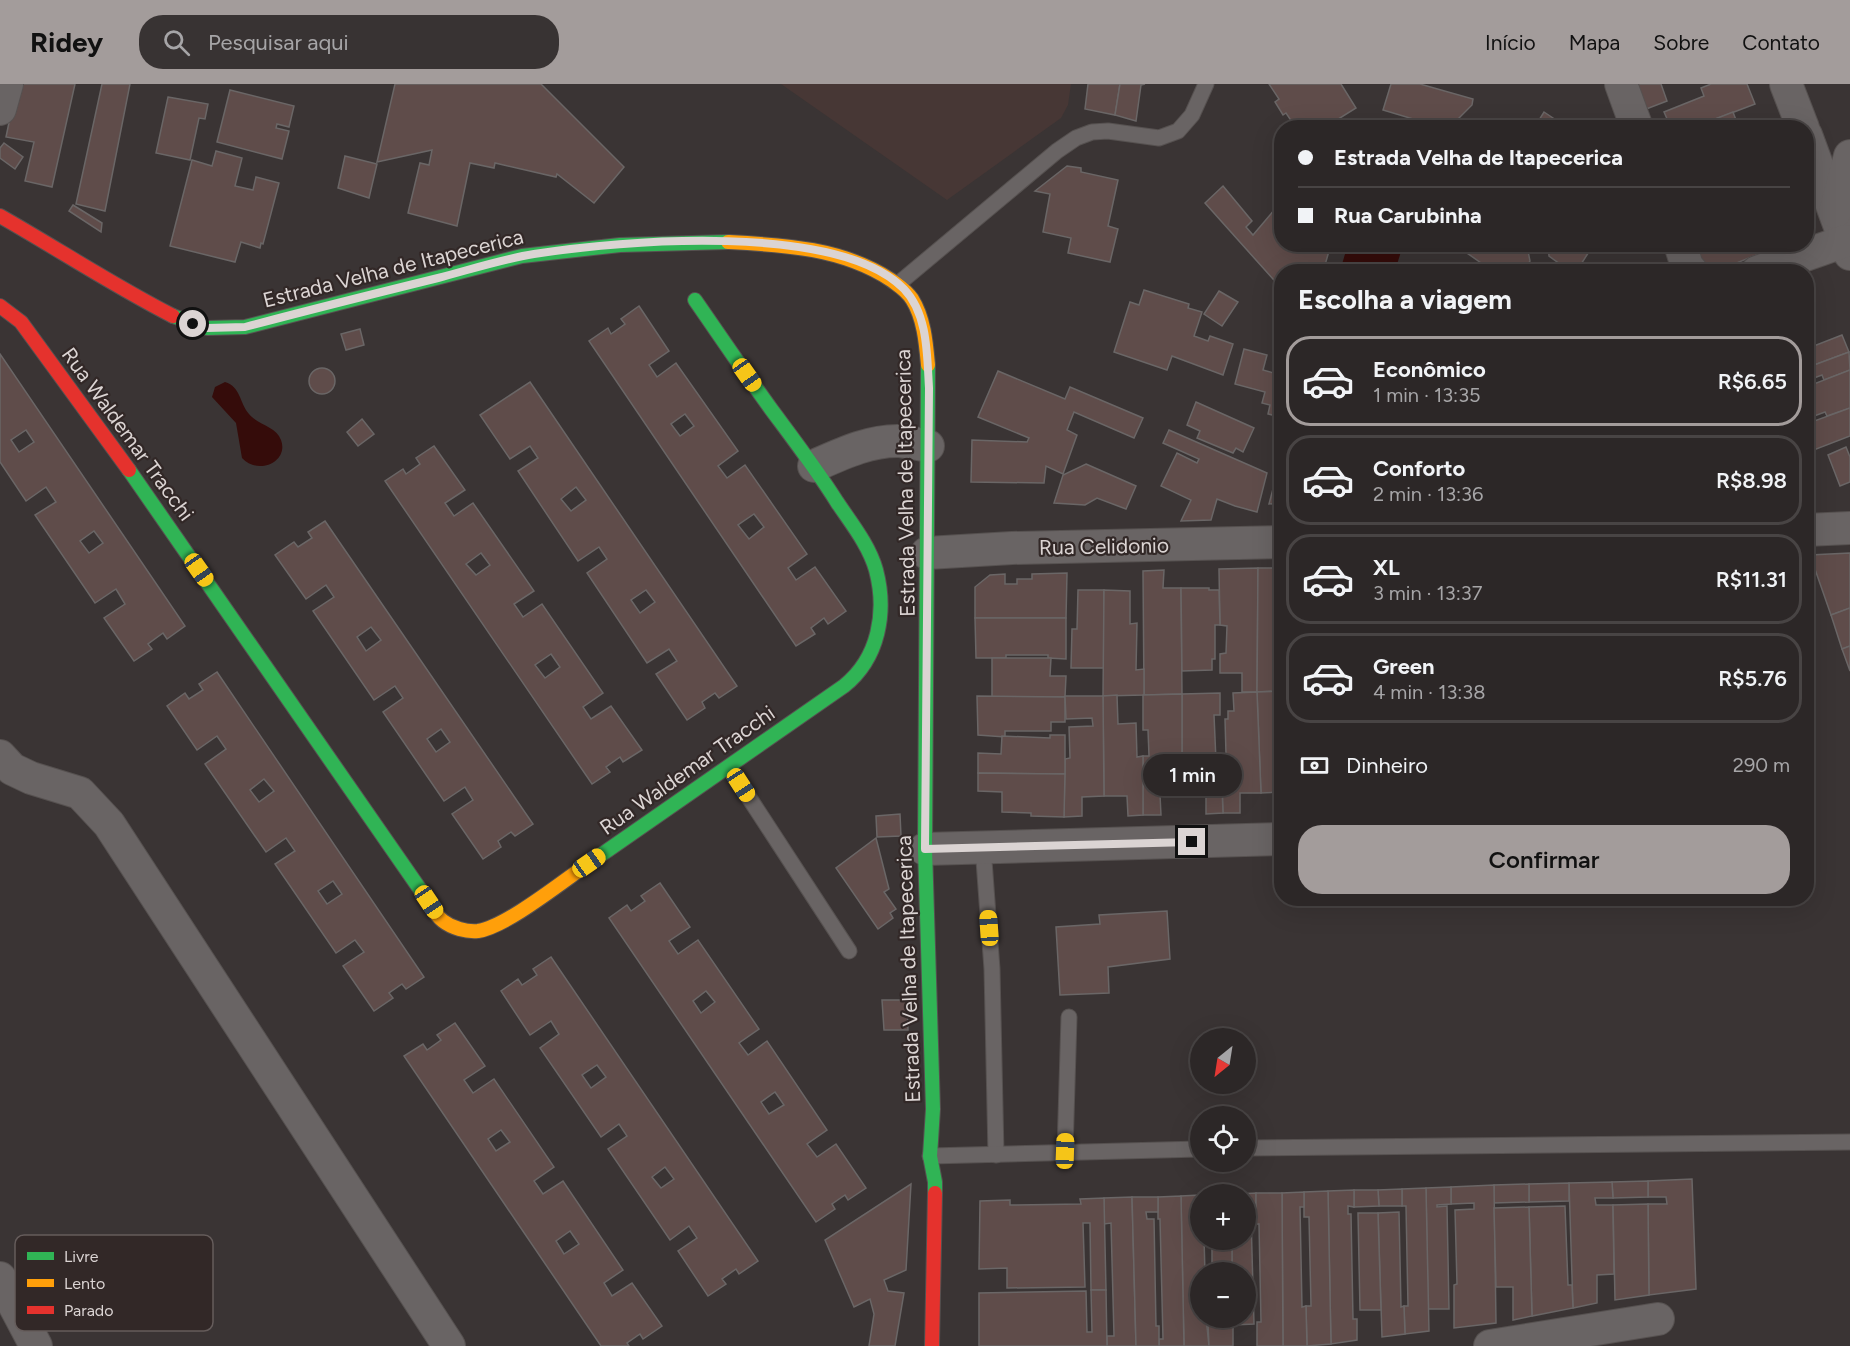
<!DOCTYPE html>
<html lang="pt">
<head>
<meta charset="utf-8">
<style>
  :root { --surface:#2c2727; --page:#383333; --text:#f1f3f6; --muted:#a6a5a7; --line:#484444; --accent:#a39c9b }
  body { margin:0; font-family:Figtree,sans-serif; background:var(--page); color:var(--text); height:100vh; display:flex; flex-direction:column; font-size:22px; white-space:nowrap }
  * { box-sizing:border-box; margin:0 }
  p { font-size:20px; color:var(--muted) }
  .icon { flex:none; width:33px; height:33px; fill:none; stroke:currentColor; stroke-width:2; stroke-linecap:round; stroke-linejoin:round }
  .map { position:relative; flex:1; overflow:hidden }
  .sheet { position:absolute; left:1274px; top:180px; width:540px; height:642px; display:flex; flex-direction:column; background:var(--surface); border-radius:24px; box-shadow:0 6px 24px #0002,0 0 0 2px var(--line) }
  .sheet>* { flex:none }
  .banner { position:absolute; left:1274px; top:36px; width:540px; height:132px; border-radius:24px; box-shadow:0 6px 24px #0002,0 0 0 2px var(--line); display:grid; align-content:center; height:132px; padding:0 24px; background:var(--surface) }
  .needle { width:39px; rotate:210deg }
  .fabs { position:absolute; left:1190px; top:944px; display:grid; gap:12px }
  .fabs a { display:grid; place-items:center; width:66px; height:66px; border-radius:50%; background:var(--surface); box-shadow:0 6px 24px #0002,0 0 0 2px var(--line); font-size:30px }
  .end { position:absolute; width:27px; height:27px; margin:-14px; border:8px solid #dbd4d3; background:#111; box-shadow:0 0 0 3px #111 }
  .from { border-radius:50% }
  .bubble { position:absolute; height:42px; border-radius:21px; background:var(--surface); box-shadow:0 6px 24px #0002,0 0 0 2px var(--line); font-size:20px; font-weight:600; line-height:42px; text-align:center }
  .car { position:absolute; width:18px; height:36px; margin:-18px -9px; border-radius:8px; box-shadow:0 0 4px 2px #0007; background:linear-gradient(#f5c518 24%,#345 0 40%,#f5c518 0 76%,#345 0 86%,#f5c518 0) }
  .banner b { display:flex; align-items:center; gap:21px; height:57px; font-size:22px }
  .banner b+b { border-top:2px solid var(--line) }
  .banner i { width:15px; height:15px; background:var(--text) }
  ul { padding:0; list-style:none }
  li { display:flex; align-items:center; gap:18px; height:90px; margin:0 12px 9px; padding:0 12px; border:3px solid var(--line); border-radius:24px }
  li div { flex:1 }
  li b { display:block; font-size:22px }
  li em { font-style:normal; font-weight:600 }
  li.active { border-color:var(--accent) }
  li>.icon { width:54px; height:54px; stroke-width:1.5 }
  h2 { padding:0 24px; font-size:27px; line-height:72px }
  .pay { display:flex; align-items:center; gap:15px; height:66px; padding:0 24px; font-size:22px }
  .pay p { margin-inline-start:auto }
  .primary-button { display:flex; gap:12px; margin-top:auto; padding:12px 24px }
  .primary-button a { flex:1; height:69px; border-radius:24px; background:var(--accent); color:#111; font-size:24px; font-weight:600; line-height:69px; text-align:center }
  header { display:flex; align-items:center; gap:36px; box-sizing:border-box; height:84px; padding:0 30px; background:var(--accent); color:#111 }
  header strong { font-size:28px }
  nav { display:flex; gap:33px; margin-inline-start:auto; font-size:21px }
  .search { width:420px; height:54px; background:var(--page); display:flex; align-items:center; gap:15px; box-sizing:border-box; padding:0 21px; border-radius:24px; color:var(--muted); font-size:22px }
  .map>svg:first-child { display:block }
</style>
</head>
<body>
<header>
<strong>Ridey</strong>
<div class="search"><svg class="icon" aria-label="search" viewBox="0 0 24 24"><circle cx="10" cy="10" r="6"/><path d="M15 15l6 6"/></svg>Pesquisar aqui</div>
<nav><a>Início</a><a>Mapa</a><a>Sobre</a><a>Contato</a></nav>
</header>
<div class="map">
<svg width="1850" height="1262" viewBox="0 0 1850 1262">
  <rect width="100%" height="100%" fill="#3a3434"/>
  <path fill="#473735" d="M781,0H1071L1068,21L1061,34L947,116Z"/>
  <g fill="#350c0a">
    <path d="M1348,160H1403V161L1395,187H1340Z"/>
    <path d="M225,298C241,303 239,318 249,330C258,341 276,342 281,356C289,377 259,392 242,374L236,339L212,313L215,303Z"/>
  </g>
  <g fill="#5f4c4a" stroke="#6a6666" stroke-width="1.5" fill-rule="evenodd">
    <path d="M17,0H75L52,103L25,97L34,58L6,53Z"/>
    <path d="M102,0H130L105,127L76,120Z"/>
    <path d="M395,0H541L624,83L594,119L557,90L556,93L495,79L494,84L470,79L457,142L408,129L420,79L429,81L432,66L377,78Z"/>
    <path d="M1088,0H1120L1115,31L1085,25Z"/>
    <path d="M1120,0H1145L1141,1L1136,37L1115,31Z"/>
    <path d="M1269,0H1341L1356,24L1324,44H1296L1286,29L1283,31L1275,18L1279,15Z"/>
    <path d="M1391,0H1420L1473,15L1472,21L1449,44H1443L1383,26Z"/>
    <path d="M1630,0H1661L1667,17L1641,27Z"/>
    <path d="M1711,0H1747L1755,20L1692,44H1652L1668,37L1664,28L1704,12L1701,4Z"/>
    <path d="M230,6L294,22L289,43L277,40L276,44L289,47L282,75L217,58Z"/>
    <path d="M168,13L208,20L205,35L199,34L190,76L156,69Z"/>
    <path d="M1544,28L1568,44H1534Z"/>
    <path d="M1733,28L1739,44H1692Z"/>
    <path d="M4,59L23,73L15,85L0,74V64Z"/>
    <path d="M216,67L242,74L235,102L253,106L256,93L279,99L263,160L261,159L260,164L241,158L235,178L170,162L192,76L212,82Z"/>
    <path d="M345,72L377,80L369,114L338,104Z"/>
    <path d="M1067,82L1081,84V88L1118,96L1108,142L1118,145L1110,178L1068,169L1071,154L1043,148L1050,110L1035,107Z"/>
    <path d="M1223,102L1252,137L1246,143L1253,151L1281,118V160H1331L1323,188H1281V204L1205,119Z"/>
    <path d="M73,121L102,139L101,148L69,127Z"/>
    <path d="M1454,160H1538L1527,162L1530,177L1523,188H1494Z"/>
    <path d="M1548,160H1594L1576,188H1571L1549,172Z"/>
    <path d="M1691,160H1784L1714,188H1701Z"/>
    <path d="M1144,206L1189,220L1188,224L1202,228L1194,252L1208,257L1210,252L1233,260L1223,291L1172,272L1167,286L1114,268L1130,218L1139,221Z"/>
    <path d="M1219,207L1238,218L1222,242L1204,230Z"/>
    <path d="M639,222L669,267L649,281L657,293L676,279L738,367L718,382L727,394L745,381L807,470L788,484L796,496L815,483L846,527L828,540L824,534L811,544L815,550L796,562L589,257L608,244L611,250L625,240L621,235ZM685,330L694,342L680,352L671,340ZM754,430L764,443L749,455L738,441Z"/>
    <path d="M1806,238L1815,262L1806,265Z"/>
    <path d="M360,245L364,261L346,266L341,250Z"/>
    <path d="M1842,251L1849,268L1806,284V265Z"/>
    <path d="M1244,265L1267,271L1263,286L1281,291V326H1279L1277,332L1268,330L1270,321L1262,319L1265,308L1235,300Z"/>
    <path d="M1849,268L1850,286L1824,296L1822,291L1806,297V284Z"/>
    <path d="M0,270L185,542L167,555L163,549L148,560L152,565L134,577L104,534L125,520L116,505L95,519L35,431L56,418L46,403L26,417L0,378ZM26,346L34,358L19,368L11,356ZM94,447L103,459L89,469L80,457Z"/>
    <circle cx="322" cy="297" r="13"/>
    <path d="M1850,286V324L1827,332L1825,328L1806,335V303Z"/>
    <path d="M998,287L1065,315L1070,303L1143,334L1134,354L1074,328L1067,346L1077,351L1063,390L1046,382L1044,399L971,398L972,356L1027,358L1029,354L978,333Z"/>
    <path d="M530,298L737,602L719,614L715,609L702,618L705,624L687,636L656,590L677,577L669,565L647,579L587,489L607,475L599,463L578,477L518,387L538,374L530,362L510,375L480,331ZM576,403L586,416L571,427L561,415ZM646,506L655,518L640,529L631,516Z"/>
    <path d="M1196,318L1254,344L1243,368L1236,364L1233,369L1197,354L1200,347L1187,341Z"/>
    <path d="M1850,324V352L1806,369V340Z"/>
    <path d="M362,335L374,350L358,362L347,348Z"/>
    <path d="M1169,346L1267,389L1257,428L1235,422L1217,415L1211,436L1181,437L1191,416L1161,402L1177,369L1197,379L1199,375L1163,359Z"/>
    <path d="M434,362L465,406L445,419L454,432L473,419L534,507L514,520L523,533L542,520L603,609L583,623L591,635L611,622L642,666L623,678L620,673L606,683L610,688L592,700L385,397L403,385L406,390L420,380L416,374ZM481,469L490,481L476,491L466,480ZM551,570L560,583L545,594L535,581Z"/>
    <path d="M1846,363L1850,373V398L1840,402L1828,371Z"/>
    <path d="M1281,375V419L1269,420Z"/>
    <path d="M1086,380L1136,402L1126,425L1097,414L1085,421L1054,419L1063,391Z"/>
    <path d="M325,437L533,740L515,752L511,748L498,757L501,763L483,775L452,730L473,716L465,703L444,717L383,628L403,614L395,602L374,616L313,527L334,513L326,501L306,515L275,471L294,458L298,463L312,454L308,448ZM371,543L381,556L366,567L357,553ZM441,645L450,658L436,668L427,655Z"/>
    <path d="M1850,469V524L1831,531L1810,471Z"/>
    <path d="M1258,484L1257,608H1242V589H1220V570L1226,569L1227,542L1220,541L1219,485Z"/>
    <path d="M1258,484H1281V607L1257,608Z"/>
    <path d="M1164,486L1163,504H1181L1182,610L1144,611L1143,487Z"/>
    <path d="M1067,489L1066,534H975V503L990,491L1005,490V500H1017V495H1032V490Z"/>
    <path d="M1181,504H1209V506H1219L1220,541H1215V575H1212V586L1182,587Z"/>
    <path d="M1078,506H1104V584H1071L1072,545H1077Z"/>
    <path d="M1104,506L1130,507V540L1137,539L1136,586L1144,585V611L1103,612Z"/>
    <path d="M1850,524V562L1842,565L1831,531Z"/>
    <path d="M975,534H1066V575L1048,574V571H1006V574H976Z"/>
    <path d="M1850,562V587L1842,565Z"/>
    <path d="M992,574H1051L1050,592H1066L1065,613H992Z"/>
    <path d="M217,588L424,893L406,905L402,900L389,909L393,914L374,927L343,882L364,868L355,856L336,869L275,780L295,767L286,754L266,768L205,680L226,665L217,652L197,666L167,622L185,609L189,615L203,606L199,600ZM264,695L274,707L259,718L250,706ZM333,797L342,810L327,820L318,807Z"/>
    <path d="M1281,607V708L1261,709L1257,608Z"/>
    <path d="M1257,608L1261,709H1240V729H1223L1221,670H1226L1225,635H1228V627H1234L1233,609Z"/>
    <path d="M1220,609V631H1214L1216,677H1221L1223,729L1206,730V710H1182V610Z"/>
    <path d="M1182,610V710L1160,711L1161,731H1143V672H1149L1148,646H1143V611Z"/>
    <path d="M1117,611L1118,640L1136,639L1137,673L1143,672V731L1128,732L1127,712H1104L1103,612Z"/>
    <path d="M977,612L1065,613V638H1051V647H1005V653L978,651Z"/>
    <path d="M1065,612H1103L1104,712L1082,713V732L1064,733L1065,675L1070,674L1069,643L1093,642L1092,634L1066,635Z"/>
    <path d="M1050,651H1065V690L978,689V669L1001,670L1002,652L1050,654Z"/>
    <path d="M978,689L1065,690L1064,733L1031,732V729L1002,728V708L978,707Z"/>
    <path d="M900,730L901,752L877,753L876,732Z"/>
    <path d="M876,754L889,805L884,808L896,825L890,829L893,834L878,845L836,784Z"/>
    <path d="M660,799L690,843L669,857L678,870L698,856L759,945L739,959L748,971L767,957L827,1046L807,1060L817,1073L836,1060L866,1104L848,1116L845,1111L832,1120L835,1125L816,1138L609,834L627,821L631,827L645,817L641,812ZM706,907L715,918L701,929L693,917ZM775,1008L784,1021L769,1030L761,1018Z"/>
    <path d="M1167,827L1170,875L1108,883L1109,909L1060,911L1056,843L1100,840L1099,831Z"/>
    <path d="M551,873L758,1177L739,1190L736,1185L722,1195L726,1200L708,1212L678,1167L697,1154L689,1142L670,1156L608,1065L627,1052L619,1040L601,1053L540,964L559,950L551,937L530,951L501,907L518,895L522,901L537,891L533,885ZM597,981L606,993L591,1004L582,991ZM665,1083L674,1095L661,1104L652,1093Z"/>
    <path d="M882,916H907L908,946H884Z"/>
    <path d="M455,939L485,982L464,996L473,1009L494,995L554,1083L534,1097L543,1110L563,1097L623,1186L604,1199L612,1212L632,1199L662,1242L643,1255L640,1250L627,1259L629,1262H601L404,972L423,960L427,966L441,956L437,951ZM501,1046L510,1058L496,1067L488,1055ZM570,1147L579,1160L564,1170L556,1157Z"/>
    <path d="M1692,1095L1696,1205L1649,1211L1648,1120H1667L1666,1113H1648V1097Z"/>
    <path d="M1648,1097V1113L1613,1114L1612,1098Z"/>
    <path d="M1612,1098L1613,1114H1595L1596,1121H1613L1614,1190L1597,1191V1219L1573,1224L1569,1099Z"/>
    <path d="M1569,1099V1117L1529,1118V1100Z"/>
    <path d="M911,1100L906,1186L884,1196L888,1207L904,1209L895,1262H869L874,1230L870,1215L854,1223L825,1156Z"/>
    <path d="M1529,1100V1118L1493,1119L1494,1101Z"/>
    <path d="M1494,1101L1496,1239L1454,1244V1201L1457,1200L1455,1126L1474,1125V1119L1451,1120V1103Z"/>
    <path d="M1451,1103V1120L1437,1121V1123L1447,1122L1449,1225H1428L1426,1104Z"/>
    <path d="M1426,1104L1429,1247L1405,1250L1404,1222H1408L1406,1122H1402V1105Z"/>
    <path d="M1402,1105V1122H1379L1378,1106Z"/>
    <path d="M1354,1106H1378L1379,1122L1354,1123Z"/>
    <path d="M1354,1106V1123L1348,1122V1130H1351L1353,1235H1357V1256L1331,1260L1328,1107Z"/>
    <path d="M1328,1107L1331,1260L1307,1262L1306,1222H1311L1309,1133H1304V1108Z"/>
    <path d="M1304,1108V1123H1300L1302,1223L1306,1222L1307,1262H1283L1282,1109Z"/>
    <path d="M1256,1109V1125H1245V1110H1238Z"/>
    <path d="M1256,1109H1282L1283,1262H1257V1238H1261L1259,1140H1256Z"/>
    <path d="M1200,1111V1127H1196V1133H1200V1155H1204L1205,1188H1200V1233H1206L1209,1262H1184L1181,1112Z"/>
    <path d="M1181,1112L1184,1262H1159V1255H1163L1160,1135H1158V1113Z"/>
    <path d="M1132,1113L1136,1262H1107V1252H1114L1111,1139L1104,1140V1114Z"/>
    <path d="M1132,1113H1158V1128H1146L1147,1135H1154L1156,1242H1159V1262H1136Z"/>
    <path d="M1104,1114L1106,1206H1091L1090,1139H1083L1085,1203L1007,1204V1184L979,1185L980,1117L1010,1116V1121L1081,1120L1080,1115Z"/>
    <path d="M1648,1120L1649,1211L1615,1216L1613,1121Z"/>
    <path d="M1565,1122L1568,1201H1572L1573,1224L1532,1232L1529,1123Z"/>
    <path d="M1529,1123L1532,1232L1513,1236V1203H1496L1494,1124Z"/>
    <path d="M1399,1128L1401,1223L1404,1222L1405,1250L1382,1253L1378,1129Z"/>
    <path d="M1358,1129H1378L1381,1226H1360Z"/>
    <path d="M1245,1133H1251L1254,1240L1233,1241V1233H1245V1188H1232V1155H1245Z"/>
    <rect x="1212" y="1155" width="20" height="33"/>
    <path d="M1091,1206H1106L1107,1262H979V1209L1086,1207L1087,1248H1092Z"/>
    <path d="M1213,1233H1233V1262H1209L1208,1240H1214Z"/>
  </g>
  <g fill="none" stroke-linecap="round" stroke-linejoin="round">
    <g stroke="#565150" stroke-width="17">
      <g id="lane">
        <path d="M898,200L1057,67L1076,54L1092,48L1108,47L1159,54L1178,47L1192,31L1206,0"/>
        <path d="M729,683L849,867"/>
        <path d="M983,763L992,885L996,1071"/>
        <path d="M1245,1064L1850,1058"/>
        <path d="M1065,1067L1069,933"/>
        <path d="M930,1072L1200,1065"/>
      </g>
    </g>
    <g stroke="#565150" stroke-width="34">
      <g id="street">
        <path d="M1621,0L1637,44"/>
        <path d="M1786,0L1803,44"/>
        <path d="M0,25L7,0"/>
        <path d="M1806,51L1850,170"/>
        <path d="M1835,128L1850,72"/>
        <path d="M1680,160L1687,182L1692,188"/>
        <path d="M1757,188L1845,157"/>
        <path d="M814,382C841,370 870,356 900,357C910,358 919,360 928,362"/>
        <path d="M1806,446L1850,444"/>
        <path d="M927,469L1012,464L1281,458"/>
        <path d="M0,672L12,685L31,694L80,709L109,740L449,1262"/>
        <path d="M925,765L1281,755"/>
        <path d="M0,1194L36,1262"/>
        <path d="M1490,1262L1658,1235"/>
      </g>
    </g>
    <g stroke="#565150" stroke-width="16">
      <g id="fast">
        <path d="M173,232L207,244L245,243L522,172L620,161L728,158"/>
        <path d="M928,281L925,765L933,1025L930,1072L935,1098V1109"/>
        <path d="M129,386L424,811"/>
        <path d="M588,780L844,602C879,574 887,528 876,486C869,461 851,439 837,418C817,386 794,356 771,325C745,289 720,252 695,216"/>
      </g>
    </g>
    <g stroke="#565150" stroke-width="16">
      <g id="slow">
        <path d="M728,158C784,161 843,164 891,196C899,202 906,206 912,215C924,234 926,259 928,281"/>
        <path d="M424,811C429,819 435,831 443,837C452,844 466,848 478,847C506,843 563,797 588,780"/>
      </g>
    </g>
    <g stroke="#565150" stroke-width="16">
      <g id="jam">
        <path d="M0,132C58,165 114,202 173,232"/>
        <path d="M0,222L21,238L129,386"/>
        <path d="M932,1262L935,1109"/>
      </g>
    </g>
    <use href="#lane" stroke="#696464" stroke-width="15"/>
    <use href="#street" stroke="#696464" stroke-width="32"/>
    <use href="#fast" stroke="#30b455" stroke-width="14"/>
    <use href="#slow" stroke="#ff9f0a" stroke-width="14"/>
    <use href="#jam" stroke="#e5322d" stroke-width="14"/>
  </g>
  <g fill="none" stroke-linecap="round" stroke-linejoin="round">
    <path stroke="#dbd4d3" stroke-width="8" d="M193,240L207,244L245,243C309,226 373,210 438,194C469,186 502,175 534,170C622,156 838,138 904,205C928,230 927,271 929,304L925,765L1192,758"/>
  </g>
  <g text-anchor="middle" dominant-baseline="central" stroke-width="4.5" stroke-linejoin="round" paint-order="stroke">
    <g font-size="21" fill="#dbd4d3" stroke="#322827">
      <text transform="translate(393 184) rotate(-14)">Estrada Velha de Itapecerica</text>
      <text transform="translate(128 350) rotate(54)">Rua Waldemar Tracchi</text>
      <text transform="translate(905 399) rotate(-91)">Estrada Velha de Itapecerica</text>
      <text transform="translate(1104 462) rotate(-1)">Rua Celidonio</text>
      <text transform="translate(687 686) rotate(-35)">Rua Waldemar Tracchi</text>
      <text transform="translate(908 885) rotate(-92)">Estrada Velha de Itapecerica</text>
    </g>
  </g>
  <rect x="15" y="1151" width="198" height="96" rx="9" fill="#322827" stroke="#655c5b" stroke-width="1.5"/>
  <rect x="27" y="1168" width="27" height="8" fill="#30b455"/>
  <rect x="27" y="1195" width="27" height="8" fill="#ff9f0a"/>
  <rect x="27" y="1222" width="27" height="8" fill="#e5322d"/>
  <g font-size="16" fill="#dbd4d3">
    <text x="64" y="1178">Livre</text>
    <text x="64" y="1205">Lento</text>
    <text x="64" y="1232">Parado</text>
  </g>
</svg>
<div class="fabs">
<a><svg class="needle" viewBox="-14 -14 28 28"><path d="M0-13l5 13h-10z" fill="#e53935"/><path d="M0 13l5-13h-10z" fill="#a6a5a7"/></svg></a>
<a><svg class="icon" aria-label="locate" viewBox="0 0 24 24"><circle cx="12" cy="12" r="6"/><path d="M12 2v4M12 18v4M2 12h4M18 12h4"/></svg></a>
<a>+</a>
<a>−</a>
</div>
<i class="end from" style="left:193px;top:240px"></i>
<i class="end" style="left:1192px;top:758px"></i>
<div class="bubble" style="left:1143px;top:670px;width:99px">1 min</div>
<i class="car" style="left:747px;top:291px;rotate:145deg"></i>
<i class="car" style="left:199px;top:486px;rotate:145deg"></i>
<i class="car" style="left:741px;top:701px;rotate:147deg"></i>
<i class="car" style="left:589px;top:779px;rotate:55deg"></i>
<i class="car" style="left:429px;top:818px;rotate:146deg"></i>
<i class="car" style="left:989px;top:844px;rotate:356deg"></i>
<i class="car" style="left:1065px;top:1067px;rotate:2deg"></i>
<div class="banner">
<b><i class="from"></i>Estrada Velha de Itapecerica</b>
<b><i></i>Rua Carubinha</b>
</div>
<section class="sheet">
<h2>Escolha a viagem</h2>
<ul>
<li class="active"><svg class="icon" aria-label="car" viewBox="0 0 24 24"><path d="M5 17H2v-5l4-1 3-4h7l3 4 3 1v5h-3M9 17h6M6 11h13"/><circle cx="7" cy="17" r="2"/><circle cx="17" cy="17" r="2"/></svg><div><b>Econômico</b><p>1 min · 13:35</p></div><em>R$6.65</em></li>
<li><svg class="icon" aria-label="car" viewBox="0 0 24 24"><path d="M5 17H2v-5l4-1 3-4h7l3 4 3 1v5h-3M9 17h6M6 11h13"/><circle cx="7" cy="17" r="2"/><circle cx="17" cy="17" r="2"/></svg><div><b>Conforto</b><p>2 min · 13:36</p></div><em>R$8.98</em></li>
<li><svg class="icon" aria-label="car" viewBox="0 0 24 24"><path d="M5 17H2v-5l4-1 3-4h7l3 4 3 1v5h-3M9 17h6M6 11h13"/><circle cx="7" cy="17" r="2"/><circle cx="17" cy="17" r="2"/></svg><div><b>XL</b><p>3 min · 13:37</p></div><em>R$11.31</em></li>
<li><svg class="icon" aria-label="car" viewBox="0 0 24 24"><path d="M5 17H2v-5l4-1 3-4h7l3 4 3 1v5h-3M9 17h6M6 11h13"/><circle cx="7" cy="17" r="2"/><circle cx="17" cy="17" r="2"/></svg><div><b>Green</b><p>4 min · 13:38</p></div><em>R$5.76</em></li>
</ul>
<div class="pay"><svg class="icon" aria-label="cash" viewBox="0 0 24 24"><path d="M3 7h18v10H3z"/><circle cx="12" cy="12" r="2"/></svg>Dinheiro<p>290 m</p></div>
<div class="primary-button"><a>Confirmar</a></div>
</section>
</div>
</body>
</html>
